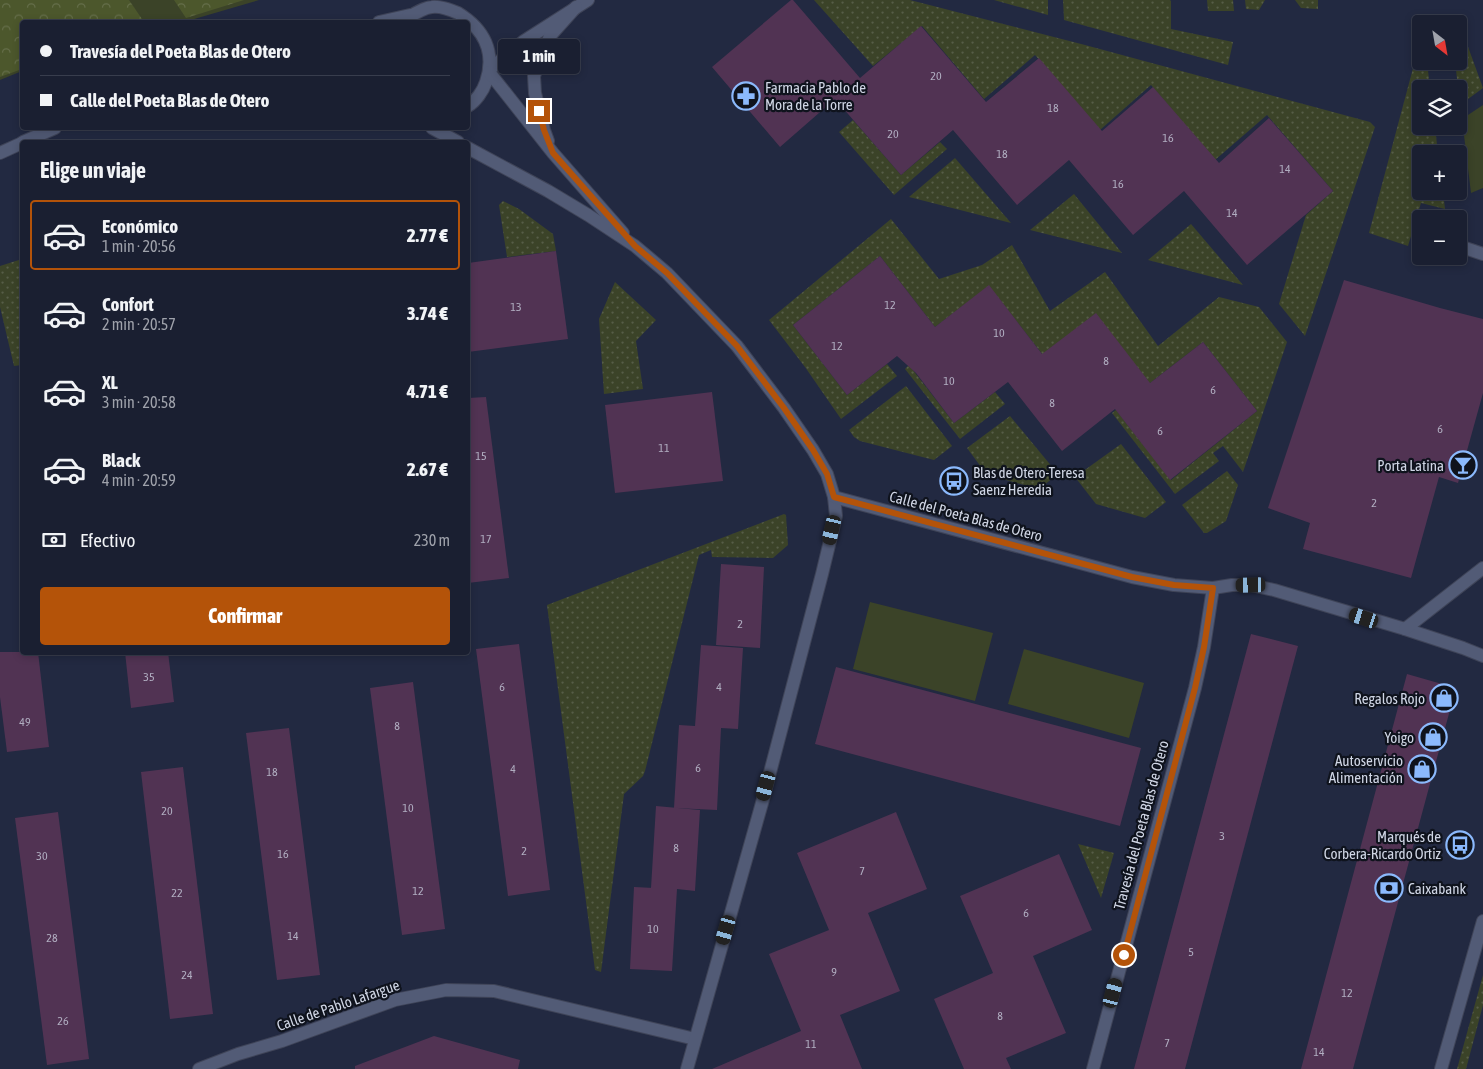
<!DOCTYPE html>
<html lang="es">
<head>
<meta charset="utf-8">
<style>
  :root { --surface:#1a1f31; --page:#232739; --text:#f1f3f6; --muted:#9fa2ab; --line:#383d4d; --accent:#b45309 }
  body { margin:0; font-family:"Asap Condensed",sans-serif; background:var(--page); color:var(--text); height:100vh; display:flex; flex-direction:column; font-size:19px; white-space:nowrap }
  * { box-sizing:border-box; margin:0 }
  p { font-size:16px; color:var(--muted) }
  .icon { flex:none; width:28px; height:28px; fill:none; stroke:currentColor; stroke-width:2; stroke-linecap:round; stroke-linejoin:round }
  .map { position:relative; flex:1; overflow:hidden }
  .side { position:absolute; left:20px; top:140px; width:450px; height:515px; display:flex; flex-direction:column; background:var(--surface); border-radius:5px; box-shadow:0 2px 8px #0003,0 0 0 1px var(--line) }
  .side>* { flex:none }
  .top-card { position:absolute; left:20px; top:20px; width:450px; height:110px; border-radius:5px; box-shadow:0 2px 8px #0003,0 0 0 1px var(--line); display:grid; align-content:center; height:110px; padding:0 20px; background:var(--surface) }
  .needle { width:32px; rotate:149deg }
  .buttons { position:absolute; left:1412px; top:15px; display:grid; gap:10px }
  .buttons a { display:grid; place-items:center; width:55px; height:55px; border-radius:5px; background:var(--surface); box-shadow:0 2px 8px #0003,0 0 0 1px var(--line); font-size:25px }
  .end { position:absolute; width:22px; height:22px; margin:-11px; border:6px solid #b45309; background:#fff; box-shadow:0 0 0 2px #fff }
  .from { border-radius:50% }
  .bubble { position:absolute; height:35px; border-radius:5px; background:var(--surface); box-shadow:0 2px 8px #0003,0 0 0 1px var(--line); font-size:16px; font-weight:800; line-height:35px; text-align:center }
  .car { position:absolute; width:15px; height:30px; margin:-15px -8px; border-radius:6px; box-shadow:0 0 4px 1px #0007; background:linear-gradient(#222 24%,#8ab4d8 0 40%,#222 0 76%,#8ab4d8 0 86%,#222 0) }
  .top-card b { display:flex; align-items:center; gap:18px; height:48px; font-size:19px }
  .top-card b+b { border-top:1px solid var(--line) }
  .top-card i { width:12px; height:12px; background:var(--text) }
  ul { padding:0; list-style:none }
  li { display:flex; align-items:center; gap:15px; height:70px; margin:0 10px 8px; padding:0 10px; border:2px solid transparent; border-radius:5px }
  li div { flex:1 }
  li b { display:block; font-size:19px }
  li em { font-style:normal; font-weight:800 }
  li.selected { border-color:var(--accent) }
  li>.icon { width:45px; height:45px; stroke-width:1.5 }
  h2 { padding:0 20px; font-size:22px; line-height:60px }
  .pay { display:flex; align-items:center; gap:12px; height:55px; padding:0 20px; font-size:19px }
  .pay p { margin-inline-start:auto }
  .cta { display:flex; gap:10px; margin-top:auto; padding:10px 20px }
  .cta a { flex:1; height:58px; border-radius:5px; background:var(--accent); color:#fff; font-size:20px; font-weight:800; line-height:58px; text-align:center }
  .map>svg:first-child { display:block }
</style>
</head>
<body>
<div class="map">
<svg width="1483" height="1069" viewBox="0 0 1483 1069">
  <defs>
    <pattern id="forest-crowns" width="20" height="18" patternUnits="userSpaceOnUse" patternTransform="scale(1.25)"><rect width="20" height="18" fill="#4c572c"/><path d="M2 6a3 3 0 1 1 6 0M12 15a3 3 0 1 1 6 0" fill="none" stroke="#656e4a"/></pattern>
    <pattern id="garden-dots" width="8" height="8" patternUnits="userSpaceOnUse" patternTransform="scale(1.25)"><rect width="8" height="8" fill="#3b4328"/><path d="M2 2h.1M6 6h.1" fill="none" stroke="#565d47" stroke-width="1.8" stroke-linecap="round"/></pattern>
  </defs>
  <rect width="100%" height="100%" fill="#222941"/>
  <g fill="#3b4328">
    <path d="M0,0H259L184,22H22V71L0,80Z"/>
    <path d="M1483,105V188L1471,193L1462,119Z"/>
    <path d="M870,602L993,633L975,701L853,669Z"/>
    <path d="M1024,649L1144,683L1129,738L1008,704Z"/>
  </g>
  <g fill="url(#forest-crowns)">
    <path d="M0,0H129L144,22H22V69L0,77Z"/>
    <path d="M174,0H244L186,18Z"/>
  </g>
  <g fill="url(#garden-dots)">
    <path d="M814,0H910L1085,45L1370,122L1375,127L1305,336L1279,304L1306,215L1333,191L1267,115L1215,160L1151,85L1100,130L1035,55L984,99L922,26L873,66Z"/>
    <path d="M994,0H1048V15Z"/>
    <path d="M1063,0H1170L1171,1V29L1233,42L1228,65L1064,20Z"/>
    <path d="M1207,0H1233L1234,11H1208Z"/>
    <path d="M1245,0H1265L1259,10L1246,9Z"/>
    <path d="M1295,0H1318V9L1301,8Z"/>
    <path d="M1463,33L1483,88L1460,105L1455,61H1459V34Z"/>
    <path d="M1416,57L1421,58V61H1427L1430,89H1421V126H1435L1438,154H1421V191H1443L1445,209L1421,203L1408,246L1369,233Z"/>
    <path d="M853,120L901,175L940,142L947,149L894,195L839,132Z"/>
    <path d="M955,158L1011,223L909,197Z"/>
    <path d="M1074,194L1122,253L1030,230Z"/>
    <path d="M503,201L519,209L553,234L556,251L507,257L499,205Z"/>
    <path d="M891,219L939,279L982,265L1012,245L1050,311L1105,272L1158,346L1219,297L1259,307L1287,342L1243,472L1223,446L1213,453L1219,461L1175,494L1112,413L1116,410L1171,480L1257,411L1203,342L1150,383L1043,355L989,286L935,327L880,256L793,325L847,395L887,364L897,376L841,419L805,367L769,320Z"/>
    <path d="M1191,224L1243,285L1148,260Z"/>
    <path d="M22,259V365L14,366L0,307V266Z"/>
    <path d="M615,282L656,320L636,341L643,389L604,394L599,319Z"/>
    <path d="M909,365L954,423L995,392L1005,404L960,439L905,369Z"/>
    <path d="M906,386L952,446L934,460L860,441L854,437L849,430Z"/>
    <path d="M1010,416L1058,474L1039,489L987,475L967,448Z"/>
    <path d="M1121,444L1166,502L1145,518L1096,504L1075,477Z"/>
    <path d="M1227,471L1238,485L1226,521L1207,533H1204L1182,505Z"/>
    <path d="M784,514L786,515L788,545L773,558L712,557L711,550L699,555L645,771L643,776L624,794L601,972L595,970L547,605Z"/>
    <path d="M1078,844L1114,853L1101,898Z"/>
    <path d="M1483,975V1005L1466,1069H1457Z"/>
  </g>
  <g fill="#513353">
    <path d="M791,0H793L860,78L921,26L986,102L1039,58L1102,131L1153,87L1219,163L1269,118L1333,191L1247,265L1184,191L1133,235L1069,160L1017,205L953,130L901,175L835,99L780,147L712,67Z"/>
    <path d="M556,251L568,339L468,352V263Z"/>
    <path d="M880,256L935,327L989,285L1042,354L1096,313L1150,383L1203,342L1257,411L1170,480L1115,409L1062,451L1008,382L954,423L916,373L897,356L847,395L793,325Z"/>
    <path d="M1344,280L1440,308L1483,319V393L1458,483L1439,477L1411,578L1303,549L1310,523L1268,508Z"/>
    <path d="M712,392L723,481L615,493L605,405Z"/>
    <path d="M486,397L509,578L468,583V398Z"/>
    <path d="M721,564L764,567L760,648L716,645Z"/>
    <path d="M1251,634L1298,646L1185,1069H1134Z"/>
    <path d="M519,644L550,890L508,896L476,649Z"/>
    <path d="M701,645L743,648L738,729L721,728L717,810L674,808L679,725L695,726Z"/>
    <path d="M0,652H38L49,747L7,752L0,697Z"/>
    <path d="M125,652H168L174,702L131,708Z"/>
    <path d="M836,667L1141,748L1120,826L815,744Z"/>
    <path d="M1407,674L1456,688L1441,743L1353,1069H1301Z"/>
    <path d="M413,682L445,929L402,935L370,688Z"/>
    <path d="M289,728L320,975L277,980L246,733Z"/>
    <path d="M183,767L213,1014L170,1019L141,772Z"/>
    <path d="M656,806L700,810L695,891L677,889L672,971L630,969L634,887L674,889L651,888Z"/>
    <path d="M58,812L89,1059L47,1065L15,818Z"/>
    <path d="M896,812L927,889L868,913L900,991L840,1015L862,1069H712L801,1031L769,954L829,930L797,853Z"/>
    <path d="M1059,854L1092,930L1033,956L1066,1033L1006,1058L1011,1069H964L934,999L993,973L960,896Z"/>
    <path d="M434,1036L520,1060L518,1069H355V1066Z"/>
  </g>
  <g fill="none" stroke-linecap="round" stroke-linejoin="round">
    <g stroke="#3f4458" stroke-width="14">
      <path id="service" d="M1459,246L1483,254"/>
    </g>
    <g stroke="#3f4458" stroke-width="14">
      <g id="minor">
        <path d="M490,69L524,41L588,0"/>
        <path d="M199,1069L238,1054L282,1041L395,1000L446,990L494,991L695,1039"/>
        <path d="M687,1069L762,803L822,574L836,516L834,497"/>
        <path d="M1093,1069L1195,688L1204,647L1213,588"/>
      </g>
    </g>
    <g stroke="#3f4458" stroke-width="14">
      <g id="tertiary">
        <path d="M379,22L410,15"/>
        <path d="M401,22C410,17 421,8 432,7C440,6 451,10 458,13C484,29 496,52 486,82C483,91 476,101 468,106"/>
        <path d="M489,72L553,153L623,233"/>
        <path d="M432,128L458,142"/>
        <path d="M548,141L544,130L535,93L534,76L550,36L576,7"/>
        <path d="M23,142L55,128"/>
        <path d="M468,148L548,191L588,215L635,246L667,273L737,346L784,408L813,450L827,474L834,497L1132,577L1174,585L1213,588L1232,585H1251L1274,590L1405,629L1463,648L1483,656"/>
        <path d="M0,153L22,143"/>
        <path d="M1405,629L1483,568"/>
        <path d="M1441,1069L1483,921"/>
      </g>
    </g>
    <use href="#service" stroke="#525b76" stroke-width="12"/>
    <use href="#minor" stroke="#525b76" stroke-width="12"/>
    <use href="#tertiary" stroke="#525b76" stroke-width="12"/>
  </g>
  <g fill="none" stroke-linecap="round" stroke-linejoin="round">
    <path stroke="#b45309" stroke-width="6" d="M539,111L544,130L553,153L635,246L667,273L737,346L784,408L813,450L827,474L834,497L1132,577L1174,585L1213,588L1204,647L1195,688L1124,955"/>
  </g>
  <defs>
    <g id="pharmacy-ring" transform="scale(1.4375)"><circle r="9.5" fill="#0f131d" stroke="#8bb9fc" stroke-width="1.5"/><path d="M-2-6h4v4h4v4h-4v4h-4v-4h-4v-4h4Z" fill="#8bb9fc"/></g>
    <g id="bar-ring" transform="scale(1.4375)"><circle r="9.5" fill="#0f131d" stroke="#8bb9fc" stroke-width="1.5"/><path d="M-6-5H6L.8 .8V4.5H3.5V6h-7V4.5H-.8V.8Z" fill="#8bb9fc"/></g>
    <g id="bus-ring" transform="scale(1.4375)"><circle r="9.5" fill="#0f131d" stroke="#8bb9fc" stroke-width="1.5"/><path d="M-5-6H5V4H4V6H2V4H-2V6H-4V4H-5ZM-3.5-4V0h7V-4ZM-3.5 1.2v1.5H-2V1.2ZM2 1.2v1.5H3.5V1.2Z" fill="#8bb9fc"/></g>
    <g id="shop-ring" transform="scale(1.4375)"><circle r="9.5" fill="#0f131d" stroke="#8bb9fc" stroke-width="1.5"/><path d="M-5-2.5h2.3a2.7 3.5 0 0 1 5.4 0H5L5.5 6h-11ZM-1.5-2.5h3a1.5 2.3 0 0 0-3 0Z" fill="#8bb9fc"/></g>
    <g id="bank-ring" transform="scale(1.4375)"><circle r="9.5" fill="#0f131d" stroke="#8bb9fc" stroke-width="1.5"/><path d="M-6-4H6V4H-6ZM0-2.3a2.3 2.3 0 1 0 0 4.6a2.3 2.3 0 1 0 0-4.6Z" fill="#8bb9fc"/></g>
  </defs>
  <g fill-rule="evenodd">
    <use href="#pharmacy-ring" x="746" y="96"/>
    <use href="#bar-ring" x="1463" y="465"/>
    <use href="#bus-ring" x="954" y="481"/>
    <use href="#shop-ring" x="1444" y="698"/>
    <use href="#shop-ring" x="1433" y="737"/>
    <use href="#shop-ring" x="1422" y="769"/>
    <use href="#bus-ring" x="1460" y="845"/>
    <use href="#bank-ring" x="1389" y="888"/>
  </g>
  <g text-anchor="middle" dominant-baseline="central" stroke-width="4.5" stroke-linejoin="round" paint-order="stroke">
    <g font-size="12" fill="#b0adc0">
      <text x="936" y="76">20</text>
      <text x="1053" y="108">18</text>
      <text x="893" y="134">20</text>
      <text x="1168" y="138">16</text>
      <text x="1002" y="154">18</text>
      <text x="1285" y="169">14</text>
      <text x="1118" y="184">16</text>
      <text x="1232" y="213">14</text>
      <text x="890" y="305">12</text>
      <text x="516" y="307">13</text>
      <text x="999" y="333">10</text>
      <text x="837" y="346">12</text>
      <text x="1106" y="361">8</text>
      <text x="949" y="381">10</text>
      <text x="1213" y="390">6</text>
      <text x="1052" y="403">8</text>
      <text x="1440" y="429">6</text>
      <text x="1160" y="431">6</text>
      <text x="664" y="448">11</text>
      <text x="481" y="456">15</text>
      <text x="1374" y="503">2</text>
      <text x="486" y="539">17</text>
      <text x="740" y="624">2</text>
      <text x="149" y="677">35</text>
      <text x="502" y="687">6</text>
      <text x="719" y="687">4</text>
      <text x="25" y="722">49</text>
      <text x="397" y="726">8</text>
      <text x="698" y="768">6</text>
      <text x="513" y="769">4</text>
      <text x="272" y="772">18</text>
      <text x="408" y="808">10</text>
      <text x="167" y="811">20</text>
      <text x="1222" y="836">3</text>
      <text x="676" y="848">8</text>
      <text x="524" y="851">2</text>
      <text x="283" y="854">16</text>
      <text x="42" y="856">30</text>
      <text x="862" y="871">7</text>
      <text x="418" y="891">12</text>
      <text x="177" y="893">22</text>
      <text x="1026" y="913">6</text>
      <text x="653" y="929">10</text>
      <text x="293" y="936">14</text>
      <text x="52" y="938">28</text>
      <text x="1191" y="952">5</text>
      <text x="834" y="972">9</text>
      <text x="187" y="975">24</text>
      <text x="1347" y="993">12</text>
      <text x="1000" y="1016">8</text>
      <text x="63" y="1021">26</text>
      <text x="1167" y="1043">7</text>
      <text x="811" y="1044">11</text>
      <text x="1319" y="1052">14</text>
    </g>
    <g font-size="15" fill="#d0d6e5" stroke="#0f131d" text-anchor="end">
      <text x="765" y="87" text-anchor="start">Farmacia Pablo de<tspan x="765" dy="17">Mora de la Torre</tspan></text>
      <text x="1444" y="465">Porta Latina</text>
      <text x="973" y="472" text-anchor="start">Blas de Otero-Teresa<tspan x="973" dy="17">Saenz Heredia</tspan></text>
      <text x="1425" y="698">Regalos Rojo</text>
      <text x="1414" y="737">Yoigo</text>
      <text x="1403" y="760">Autoservicio<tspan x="1403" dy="17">Alimentación</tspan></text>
      <text x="1441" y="836">Marqués de<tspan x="1441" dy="17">Corbera-Ricardo Ortiz</tspan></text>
      <text x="1408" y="888" text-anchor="start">Caixabank</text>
    </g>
    <g font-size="15" fill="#d0d6e5" stroke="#0f131d">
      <text transform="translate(966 516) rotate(15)">Calle del Poeta Blas de Otero</text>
      <text transform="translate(1141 825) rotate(-75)">Travesía del Poeta Blas de Otero</text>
      <text transform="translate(338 1005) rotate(-19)">Calle de Pablo Lafargue</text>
    </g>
  </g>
</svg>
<div class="buttons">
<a><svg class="needle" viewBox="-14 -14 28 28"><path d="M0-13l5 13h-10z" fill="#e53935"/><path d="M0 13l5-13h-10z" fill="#9fa2ab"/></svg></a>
<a><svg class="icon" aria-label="layers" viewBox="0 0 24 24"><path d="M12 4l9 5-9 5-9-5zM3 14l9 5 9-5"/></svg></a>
<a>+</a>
<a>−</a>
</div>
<i class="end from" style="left:1124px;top:955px"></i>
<i class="end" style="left:539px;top:111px"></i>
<div class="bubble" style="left:498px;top:39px;width:82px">1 min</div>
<i class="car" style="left:832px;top:530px;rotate:193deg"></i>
<i class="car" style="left:1251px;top:585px;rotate:269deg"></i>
<i class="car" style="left:1364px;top:618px;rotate:288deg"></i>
<i class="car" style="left:766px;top:786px;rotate:195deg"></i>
<i class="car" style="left:726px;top:930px;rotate:196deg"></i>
<i class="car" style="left:1113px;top:993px;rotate:15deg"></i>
<div class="top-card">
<b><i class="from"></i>Travesía del Poeta Blas de Otero</b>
<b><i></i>Calle del Poeta Blas de Otero</b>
</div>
<section class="side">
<h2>Elige un viaje</h2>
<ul>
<li class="selected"><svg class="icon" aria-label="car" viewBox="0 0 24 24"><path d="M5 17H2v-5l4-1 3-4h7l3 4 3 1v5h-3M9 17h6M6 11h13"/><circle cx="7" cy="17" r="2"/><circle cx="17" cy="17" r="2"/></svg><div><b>Económico</b><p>1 min · 20:56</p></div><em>2.77 €</em></li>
<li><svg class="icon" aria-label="car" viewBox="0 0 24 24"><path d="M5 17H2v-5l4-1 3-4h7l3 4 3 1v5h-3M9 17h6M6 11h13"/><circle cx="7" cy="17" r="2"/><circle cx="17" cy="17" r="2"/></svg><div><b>Confort</b><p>2 min · 20:57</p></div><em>3.74 €</em></li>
<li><svg class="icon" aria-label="car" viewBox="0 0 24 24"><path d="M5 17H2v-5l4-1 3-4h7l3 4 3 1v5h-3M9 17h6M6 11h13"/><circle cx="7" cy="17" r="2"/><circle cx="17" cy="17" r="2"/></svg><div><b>XL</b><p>3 min · 20:58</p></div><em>4.71 €</em></li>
<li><svg class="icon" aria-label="car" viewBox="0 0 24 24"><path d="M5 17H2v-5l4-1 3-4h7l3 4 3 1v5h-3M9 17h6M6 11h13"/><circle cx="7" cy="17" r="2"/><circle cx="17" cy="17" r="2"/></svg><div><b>Black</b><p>4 min · 20:59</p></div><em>2.67 €</em></li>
</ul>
<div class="pay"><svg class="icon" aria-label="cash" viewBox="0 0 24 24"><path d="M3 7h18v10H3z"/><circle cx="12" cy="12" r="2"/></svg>Efectivo<p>230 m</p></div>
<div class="cta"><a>Confirmar</a></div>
</section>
</div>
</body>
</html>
